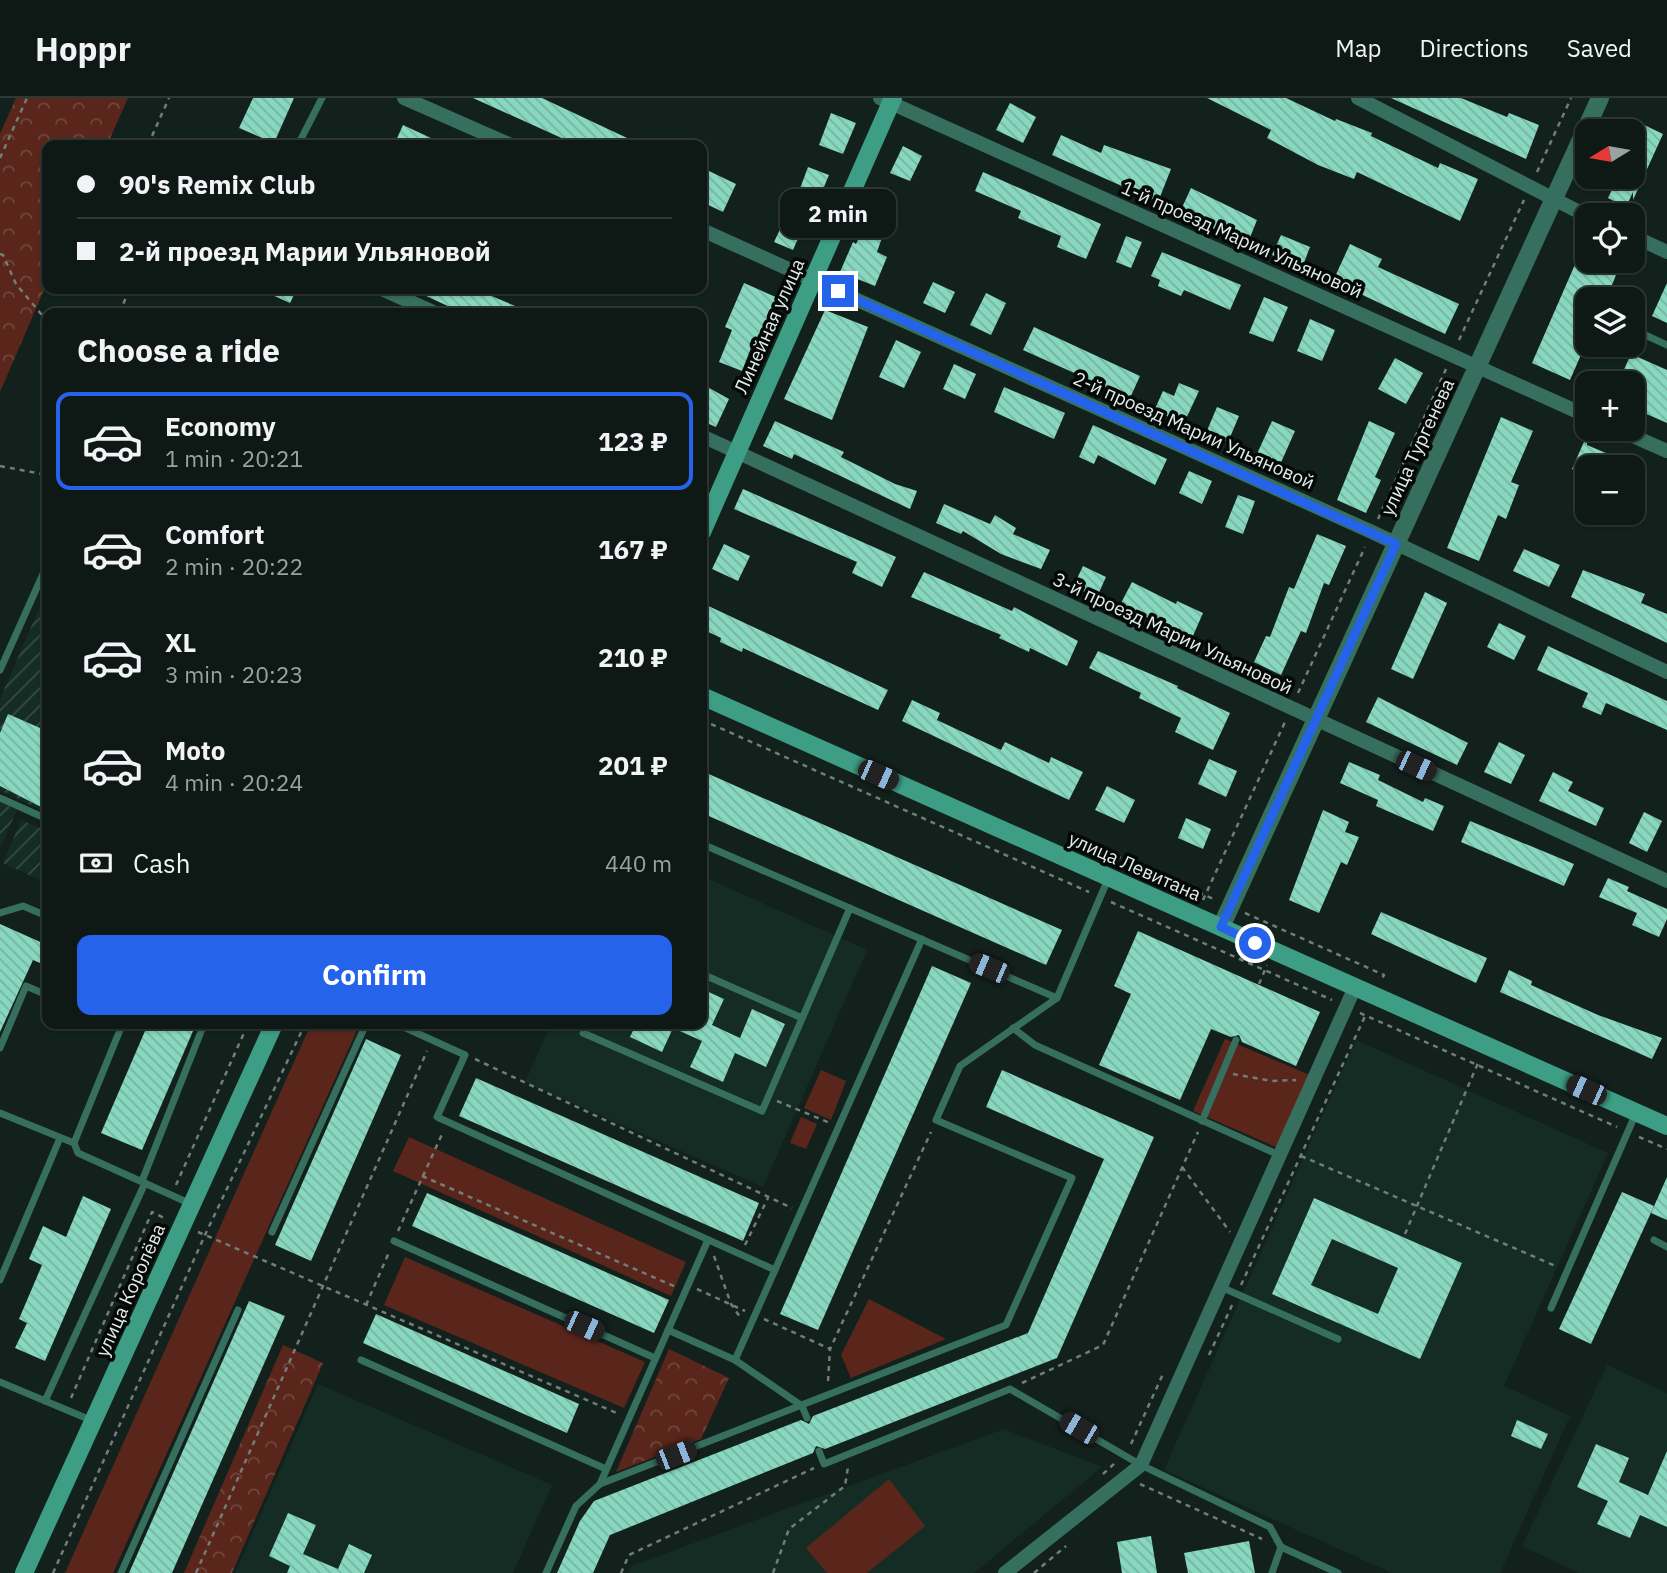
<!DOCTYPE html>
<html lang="en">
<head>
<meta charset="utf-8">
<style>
  :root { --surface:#0e1916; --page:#1c2623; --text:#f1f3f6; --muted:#9ba0a1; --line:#2e3835; --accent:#2563eb }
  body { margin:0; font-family:"IBM Plex Sans",sans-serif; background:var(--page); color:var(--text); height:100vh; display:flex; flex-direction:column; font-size:26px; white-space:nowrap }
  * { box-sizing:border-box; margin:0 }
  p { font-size:23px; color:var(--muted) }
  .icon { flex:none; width:38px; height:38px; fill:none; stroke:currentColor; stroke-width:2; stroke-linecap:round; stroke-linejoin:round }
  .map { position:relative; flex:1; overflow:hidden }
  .panel { position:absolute; left:42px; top:210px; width:665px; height:721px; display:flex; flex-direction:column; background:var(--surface); border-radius:14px; box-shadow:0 2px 5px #0004,0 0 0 2px var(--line) }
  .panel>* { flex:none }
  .banner { position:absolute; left:42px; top:42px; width:665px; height:154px; border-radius:14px; box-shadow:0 2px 5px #0004,0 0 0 2px var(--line); display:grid; align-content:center; height:154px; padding:0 35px; background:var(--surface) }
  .needle { width:46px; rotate:259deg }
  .fabs { position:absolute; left:1575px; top:21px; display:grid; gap:14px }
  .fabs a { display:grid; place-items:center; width:70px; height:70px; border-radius:14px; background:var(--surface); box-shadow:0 2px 5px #0004,0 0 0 2px var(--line); font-size:35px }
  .end { position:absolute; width:32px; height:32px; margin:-16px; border:9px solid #2563eb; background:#fff; box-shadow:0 0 0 4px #fff }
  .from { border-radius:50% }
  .bubble { position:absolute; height:49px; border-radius:14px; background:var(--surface); box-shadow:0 2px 5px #0004,0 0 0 2px var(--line); font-size:23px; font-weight:700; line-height:49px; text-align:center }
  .car { position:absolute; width:21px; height:42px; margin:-21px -10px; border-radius:9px; box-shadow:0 0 5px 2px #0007; background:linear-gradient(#222 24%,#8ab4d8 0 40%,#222 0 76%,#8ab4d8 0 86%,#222 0) }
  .banner b { display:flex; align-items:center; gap:24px; height:66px; font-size:26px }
  .banner b+b { border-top:2px solid var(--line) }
  .banner i { width:18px; height:18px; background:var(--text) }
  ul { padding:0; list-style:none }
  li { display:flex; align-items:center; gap:21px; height:98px; margin:0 14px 10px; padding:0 21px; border:4px solid transparent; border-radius:14px }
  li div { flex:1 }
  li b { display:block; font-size:26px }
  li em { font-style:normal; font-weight:700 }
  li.active { border-color:var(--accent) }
  li>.icon { width:63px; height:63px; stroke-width:1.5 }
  h2 { padding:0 35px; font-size:32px; line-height:84px }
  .pay { display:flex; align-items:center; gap:18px; height:77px; padding:0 35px; font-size:26px }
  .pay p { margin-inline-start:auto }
  .button { display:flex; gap:14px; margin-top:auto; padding:14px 35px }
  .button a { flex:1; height:80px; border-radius:14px; background:var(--accent); color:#fff; font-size:28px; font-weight:700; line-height:80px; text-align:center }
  header { display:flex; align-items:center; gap:42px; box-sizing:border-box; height:98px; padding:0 35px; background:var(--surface); border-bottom:2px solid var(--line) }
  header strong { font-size:33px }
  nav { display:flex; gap:38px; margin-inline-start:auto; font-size:24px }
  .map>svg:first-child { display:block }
</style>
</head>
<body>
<header>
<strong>Hoppr</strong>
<nav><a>Map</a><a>Directions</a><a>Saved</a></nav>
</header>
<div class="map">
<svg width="1667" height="1475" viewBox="0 0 1667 1475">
  <defs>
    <pattern id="industrial-furrows" width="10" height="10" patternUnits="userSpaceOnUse" patternTransform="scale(1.75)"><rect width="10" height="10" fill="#152c25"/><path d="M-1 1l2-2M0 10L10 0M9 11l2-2" fill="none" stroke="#374b45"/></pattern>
    <pattern id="forest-crowns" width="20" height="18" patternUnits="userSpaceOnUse" patternTransform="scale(1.75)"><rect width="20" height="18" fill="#5a261b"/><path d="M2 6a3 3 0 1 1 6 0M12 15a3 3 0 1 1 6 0" fill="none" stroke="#71463c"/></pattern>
    <pattern id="building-back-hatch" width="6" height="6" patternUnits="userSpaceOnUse" patternTransform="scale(1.75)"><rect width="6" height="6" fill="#88d7bf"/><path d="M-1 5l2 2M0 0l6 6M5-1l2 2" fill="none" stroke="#77b3a1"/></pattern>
  </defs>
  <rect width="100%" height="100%" fill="#13211d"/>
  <g fill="#152c25">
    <path d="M702,778L867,852L763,1089L525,984L551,926H702Z"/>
    <path d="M1356,942L1608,1055L1504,1288L1570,1318L1500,1475H1392L1164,1372Z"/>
    <path d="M1607,1267L1667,1295V1475H1579L1522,1448Z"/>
    <path d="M318,1286L552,1387L513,1475H235Z"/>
    <path d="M1004,1331L1102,1369L974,1475H628L631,1468Z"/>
  </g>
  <g fill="url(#industrial-furrows)">
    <path d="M47,492V684L0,662V601Z"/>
    <path d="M0,666L47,687V715L0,692Z"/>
    <path d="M0,704L17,712L0,750Z"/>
    <path d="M21,722L47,733V785L3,765Z"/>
  </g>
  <g fill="#5a261b">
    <path d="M311,926H349L358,930L113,1475H65Z"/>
    <path d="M1225,941L1317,980L1285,1053L1193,1013Z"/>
    <path d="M821,972L846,983L831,1022L804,1010Z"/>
    <path d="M801,1019L817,1026L806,1051L790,1045Z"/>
    <path d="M409,1039L686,1164L671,1198L393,1073Z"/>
    <path d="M405,1159L645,1264L624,1310L384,1207Z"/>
    <path d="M869,1201L946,1241L851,1280L841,1257Z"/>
    <path d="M889,1381L925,1428L867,1475H827L806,1450Z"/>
  </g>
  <g fill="url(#forest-crowns)">
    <path d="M16,0H128L107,47H47V185L0,294V36Z"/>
    <path d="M283,1247L323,1265L232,1475H184Z"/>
    <path d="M669,1251L729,1280L701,1341L616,1374Z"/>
  </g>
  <g fill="url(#building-back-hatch)" fill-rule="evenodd">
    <path d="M253,0H294L274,45L239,30Z"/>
    <path d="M473,0H542L642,47H577Z"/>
    <path d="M1207,0H1286L1335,23L1336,21L1372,35L1371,38L1438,70L1440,65L1478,81L1460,123L1357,74L1354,81L1318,67L1267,40L1271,32Z"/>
    <path d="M1391,0H1461L1507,19L1509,15L1539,27L1526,61Z"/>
    <path d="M1010,5L1036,19L1023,45L996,32Z"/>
    <path d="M831,15L856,25L843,56L819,47Z"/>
    <path d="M1640,25L1663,36L1633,102V94L1626,109L1608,100L1618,79H1633V40Z"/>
    <path d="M403,27L446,47H394Z"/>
    <path d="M1061,37L1101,55L1104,47L1171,71L1158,104L1052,57Z"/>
    <path d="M903,48L922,58L910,83L890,75Z"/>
    <path d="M808,69L829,77L818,103L798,96Z"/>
    <path d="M709,73L736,86L723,114L702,104V88Z"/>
    <path d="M983,74L1101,126L1086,161L1057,149L1061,138L1018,120L1021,113L975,93Z"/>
    <path d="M1191,90L1257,122L1247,147L1180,114Z"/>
    <path d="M880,96L895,102L877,154L887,159L875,188L840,174L853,144L856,146Z"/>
    <path d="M785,121L803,129L793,152L774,144Z"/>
    <path d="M1281,137L1310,149L1302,170L1272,157Z"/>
    <path d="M1126,138L1142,144L1131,170L1116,164Z"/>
    <path d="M1587,139V163H1622L1606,201H1587V243L1570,282L1532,265Z"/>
    <path d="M1350,146L1382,161L1378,169L1459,206L1445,236L1333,183Z"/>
    <path d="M1162,154L1241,187L1230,212L1184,192L1181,198L1158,188L1160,182L1151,178Z"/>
    <path d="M933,184L955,194L945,215L923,205Z"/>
    <path d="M744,185L778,200L758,244L754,242L742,273L719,264L732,232L725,229Z"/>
    <path d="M1667,185V225L1652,218Z"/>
    <path d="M259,191H297L290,205Z"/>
    <path d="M411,191H475L532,215H463Z"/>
    <path d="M986,195L1006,205L991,237L970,227Z"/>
    <path d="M1264,199L1288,209L1273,244L1249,235Z"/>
    <path d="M825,212L868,229L832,322L784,301Z"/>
    <path d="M1310,221L1335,232L1322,263L1297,253Z"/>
    <path d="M1034,229L1140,278L1130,300L1023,252Z"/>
    <path d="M896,242L921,254L904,290L879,279Z"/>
    <path d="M1631,256L1667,272V325L1633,310V285H1618Z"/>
    <path d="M1395,260L1423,275L1406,306L1378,291Z"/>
    <path d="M954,266L976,276L965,301L943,291Z"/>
    <path d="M1179,285L1199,293L1184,325L1154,313L1163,293L1174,298Z"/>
    <path d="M702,286L729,301L716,329L702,323Z"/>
    <path d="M1004,289L1065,315L1054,341L994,314Z"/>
    <path d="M1217,309L1239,318L1228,344L1206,335Z"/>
    <path d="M1501,319L1533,333L1511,384L1519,387L1506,421L1498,417L1479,463L1447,450Z"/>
    <path d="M775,323L844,354L841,359L895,386L917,393L910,411L794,356L792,361L763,348Z"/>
    <path d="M1272,323L1295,333L1279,369L1256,358Z"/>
    <path d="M1369,323L1395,335L1375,379L1381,382L1366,415L1337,402Z"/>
    <path d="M1093,327L1167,361L1155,387L1098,357L1094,366L1079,359Z"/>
    <path d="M1587,337V347L1639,369H1587V378L1572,371Z"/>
    <path d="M1189,373L1212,383L1202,406L1179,395Z"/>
    <path d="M743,391L896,459L882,489L852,475L857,464L734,411Z"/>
    <path d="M1238,397L1255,403L1243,436L1225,429Z"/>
    <path d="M944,406L990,426L995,417L1016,430L1013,436L1050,452L1041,471L1001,456L963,433L961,436L936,425Z"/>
    <path d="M1317,436L1346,448L1329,487L1324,485L1306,535L1301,533L1281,577L1254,564L1266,538L1270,539L1289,489L1294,491Z"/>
    <path d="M724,446L750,458L738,483L712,471Z"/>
    <path d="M1524,451L1560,467L1549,489L1513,473Z"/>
    <path d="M1083,468L1106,479L1097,499L1073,489Z"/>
    <path d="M1583,472L1645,496L1641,505L1667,516V545L1571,499Z"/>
    <path d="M924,474L1012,513L1014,509L1078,543L1067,568L1030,550L1029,554L999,540L1001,537L911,499Z"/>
    <path d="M1132,484L1176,506L1177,503L1203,515L1192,540L1120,507Z"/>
    <path d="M1425,494L1447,505L1413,581L1391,571Z"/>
    <path d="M702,505L888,592L878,612L743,550L742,554L720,544L721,540L702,531Z"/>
    <path d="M1499,525L1526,538L1514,562L1487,549Z"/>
    <path d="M1548,548L1667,603V632L1606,605L1601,617L1582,609L1588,595L1537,572Z"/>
    <path d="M1098,553L1178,588L1177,590L1230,615L1213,652L1175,634L1181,620L1139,600L1141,595L1089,570Z"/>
    <path d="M1378,599L1468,645L1457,667L1366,624Z"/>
    <path d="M912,602L940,615L937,622L1001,652L1005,644L1049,665L1051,659L1083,674L1069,702L902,623Z"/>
    <path d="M8,616L47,633V712L0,688V635Z"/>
    <path d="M1499,644L1525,657L1511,686L1484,674Z"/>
    <path d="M1209,661L1237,673L1226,699L1198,686Z"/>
    <path d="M1349,664L1380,677L1378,682L1423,704L1425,700L1444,708L1433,733L1376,708L1378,702L1340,685Z"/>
    <path d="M702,673L1062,832L1046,867L702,715Z"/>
    <path d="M1553,674L1573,684L1568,693L1604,710L1596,728L1539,703Z"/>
    <path d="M1107,688L1135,702L1124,725L1095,712Z"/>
    <path d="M1323,712L1349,724L1345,734L1359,739L1347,767L1341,764L1319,815L1289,802Z"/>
    <path d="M1644,714L1662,723L1647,754L1629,745Z"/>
    <path d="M1186,720L1211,731L1203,751L1178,740Z"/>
    <path d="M1470,723L1574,766L1564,788L1461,744Z"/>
    <path d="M1608,780L1629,789L1627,793L1667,811V821L1659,839L1632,827L1637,815L1599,799Z"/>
    <path d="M1381,814L1487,860L1476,885L1371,836Z"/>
    <path d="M0,826L47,847V868L33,862L0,934Z"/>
    <path d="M1138,833L1320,914L1296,968L1242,944L1239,937L1231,939L1211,931L1180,1002L1099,967L1131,896L1114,888Z"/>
    <path d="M932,868L971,885L818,1232L780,1216Z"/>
    <path d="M1509,872L1532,883L1531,887L1598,917L1662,940L1652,961L1500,894Z"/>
    <path d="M702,891L724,901L712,927L740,940L752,911L785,926L766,969L735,955L723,984L690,969L702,943L673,930L662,954L630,939L636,926H702Z"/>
    <path d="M148,926H196L142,1052L101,1035Z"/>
    <path d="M366,941L401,957L311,1163L275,1147Z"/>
    <path d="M1002,972L1154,1039L1057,1260L825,1351L816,1348L813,1355L610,1437L593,1475H557L580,1423L594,1403L801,1322L809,1326L813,1318L1028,1235L1104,1061L986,1009Z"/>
    <path d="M476,980L759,1105L743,1143L459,1018Z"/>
    <path d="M1667,1079V1122L1651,1115Z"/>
    <path d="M1622,1094L1654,1108L1591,1246L1559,1231Z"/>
    <path d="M427,1095L669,1202L654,1235L412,1128Z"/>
    <path d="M83,1098L111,1111L45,1263L15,1250L27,1225L19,1221L42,1167L29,1161L43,1128L66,1139Z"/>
    <path d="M1314,1100L1462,1165L1420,1261L1272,1196ZM1332,1141L1398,1170L1378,1216L1311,1187Z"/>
    <path d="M249,1203L285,1218L172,1475H129Z"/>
    <path d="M376,1216L579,1306L567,1335L363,1245Z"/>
    <path d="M1517,1322L1548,1336L1541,1351L1511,1338Z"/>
    <path d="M1596,1346L1629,1360L1619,1384L1648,1397L1667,1353V1429L1640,1417L1630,1440L1597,1426L1608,1403L1577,1389Z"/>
    <path d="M288,1415L316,1427L303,1456L338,1471L349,1446L372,1457L364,1475H287L290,1468L269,1458Z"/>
    <path d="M1151,1438L1157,1475H1122L1117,1444Z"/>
    <path d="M1249,1443L1255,1475H1188L1184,1455Z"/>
  </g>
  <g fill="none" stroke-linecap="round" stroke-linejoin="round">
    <g stroke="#717d79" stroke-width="2.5" stroke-dasharray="5 5" stroke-linecap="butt">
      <path d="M148,47L169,0"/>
      <path d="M0,60L27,0"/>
      <path d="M1537,74L1571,0"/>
      <path d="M0,156L3,157L16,186L47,223"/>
      <path d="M120,215L129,191"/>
      <path d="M1459,242L1524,102"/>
      <path d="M0,368L47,377"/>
      <path d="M1378,421L1446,271"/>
      <path d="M1298,595L1365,449"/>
      <path d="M702,622L1089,794"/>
      <path d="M1116,758L1216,802"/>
      <path d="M1203,802L1285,624"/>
      <path d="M1111,804L1332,902"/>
      <path d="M1245,815L1384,877L1382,881"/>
      <path d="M1259,886L1267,867"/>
      <path d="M1360,915L1617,1029"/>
      <path d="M475,961L792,1110"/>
      <path d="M1233,976L1272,983L1296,982"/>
      <path d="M777,1003L830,1025"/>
      <path d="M1639,1039L1667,1051"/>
      <path d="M1301,1058L1558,1169"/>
      <path d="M1182,1069L1230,1134"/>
      <path d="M422,1078L676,1189"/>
      <path d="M176,1087L248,926"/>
      <path d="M398,1133L443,1034"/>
      <path d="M198,1134L619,1316"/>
      <path d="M1405,1136L1478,965"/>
      <path d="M745,1147L768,1100"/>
      <path d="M714,1158L731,1206L740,1219"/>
      <path d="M1241,1187L1366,916"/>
      <path d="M697,1191L745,1213"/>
      <path d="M366,1207L390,1152"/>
      <path d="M764,1221L830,1251L931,1034"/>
      <path d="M1209,1257L1233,1205"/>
      <path d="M828,1283L830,1251"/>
      <path d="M1022,1285L1103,1247L1198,1034"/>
      <path d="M71,1300L152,1114L166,1121"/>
      <path d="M1131,1346L1163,1276"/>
      <path d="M1103,1376L1116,1364"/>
      <path d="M1140,1386L1262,1441"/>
      <path d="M53,1475L205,1137L305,926"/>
      <path d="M196,1475L427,953"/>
      <path d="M621,1475L629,1457L814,1370"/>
      <path d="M773,1475L789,1431L845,1388L848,1369"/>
      <path d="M1034,1475L1066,1448"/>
    </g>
    <g stroke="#376f5f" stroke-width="7">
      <path d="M298,47L322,0"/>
      <path d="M1639,234L1667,247"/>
      <path d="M0,572L47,467"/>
      <path d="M0,700L47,721"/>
      <path d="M702,746L1057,900"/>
      <path d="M0,815L23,808L47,818"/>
      <path d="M702,876L802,920"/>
      <path d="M397,926L465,957L437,1019L775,1172"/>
      <path d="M587,926L583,935L762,1013L850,810"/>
      <path d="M1013,930L1035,947L1279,1057"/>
      <path d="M0,950L26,888L47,897"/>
      <path d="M0,1015L74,1045L78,1055L191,1106"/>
      <path d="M1202,1023L1236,942"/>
      <path d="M74,1045L122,927L117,926"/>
      <path d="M142,1083L204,926"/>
      <path d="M272,1134L366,926"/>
      <path d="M1654,1142L1667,1149"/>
      <path d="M394,1143L655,1260"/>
      <path d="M0,1182L60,1040"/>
      <path d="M1221,1189L1338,1241"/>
      <path d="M1551,1210L1636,1015"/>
      <path d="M668,1232L735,1262L802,1308L807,1320"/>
      <path d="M361,1262L606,1371"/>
      <path d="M735,1262L922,841"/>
      <path d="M0,1284L93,1323"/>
      <path d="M45,1303L145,1085"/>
      <path d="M819,1353L824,1366L1010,1291L1141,1367L1270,1429L1281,1449L1272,1475"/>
      <path d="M600,1386L708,1142"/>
      <path d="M1281,1449L1338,1475"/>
      <path d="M121,1475L238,1212"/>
      <path d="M546,1475L576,1408L600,1386L1006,1227L1072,1080L936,1022L960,968L1057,900L1108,781"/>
    </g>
    <g stroke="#376f5f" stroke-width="14">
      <path d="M404,0L511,47"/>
      <path d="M880,0L1587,318"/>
      <path d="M1358,0L1587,118"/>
      <path d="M702,132L1372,434L1667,574"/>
      <path d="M1633,138L1667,154"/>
      <path d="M382,191L435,215"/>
      <path d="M1617,331L1667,353"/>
      <path d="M702,338L1667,783"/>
      <path d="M1005,1475L1141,1367L1355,889"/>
    </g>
    <path stroke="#376f5f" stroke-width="18" d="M1221,829L1600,0"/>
    <g stroke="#3d9e85" stroke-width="18">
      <path d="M702,434L893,0"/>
      <path d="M702,598L1667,1028"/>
      <path d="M24,1475L274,926"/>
    </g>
  </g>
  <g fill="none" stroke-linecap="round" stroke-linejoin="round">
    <path stroke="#2563eb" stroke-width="9" d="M838,193L1396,446L1221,829L1255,845"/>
  </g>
  <g text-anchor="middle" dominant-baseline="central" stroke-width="7" stroke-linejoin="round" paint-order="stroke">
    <g font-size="19" fill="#e2ece8" stroke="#040908">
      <text transform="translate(1242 141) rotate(24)">1-й проезд Марии Ульяновой</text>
      <text transform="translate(769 228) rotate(-66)">Линейная улица</text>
      <text transform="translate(1194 332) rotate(24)">2-й проезд Марии Ульяновой</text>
      <text transform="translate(1417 349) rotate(-65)">улица Тургенева</text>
      <text transform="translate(1173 535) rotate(25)">3-й проезд Марии Ульяновой</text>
      <text transform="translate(1135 768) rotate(24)">улица Левитана</text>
      <text transform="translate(130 1192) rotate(-66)">улица Королёва</text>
    </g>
  </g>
</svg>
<div class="fabs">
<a><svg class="needle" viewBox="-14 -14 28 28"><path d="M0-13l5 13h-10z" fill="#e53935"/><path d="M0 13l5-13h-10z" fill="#9ba0a1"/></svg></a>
<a><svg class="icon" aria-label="locate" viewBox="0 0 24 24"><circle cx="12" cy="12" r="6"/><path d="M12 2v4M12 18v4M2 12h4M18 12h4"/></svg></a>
<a><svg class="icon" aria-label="layers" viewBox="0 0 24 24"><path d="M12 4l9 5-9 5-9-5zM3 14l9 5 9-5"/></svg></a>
<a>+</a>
<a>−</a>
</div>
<i class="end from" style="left:1255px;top:845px"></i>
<i class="end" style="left:838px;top:193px"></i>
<div class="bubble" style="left:780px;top:91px;width:116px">2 min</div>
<i class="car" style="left:1416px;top:668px;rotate:115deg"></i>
<i class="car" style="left:878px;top:677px;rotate:114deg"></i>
<i class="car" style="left:989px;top:870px;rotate:293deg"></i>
<i class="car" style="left:1586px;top:992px;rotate:294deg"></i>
<i class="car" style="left:584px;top:1228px;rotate:114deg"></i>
<i class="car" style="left:1079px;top:1330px;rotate:300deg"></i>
<i class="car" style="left:676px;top:1357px;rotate:69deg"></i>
<div class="banner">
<b><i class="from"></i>90's Remix Club</b>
<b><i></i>2-й проезд Марии Ульяновой</b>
</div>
<section class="panel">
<h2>Choose a ride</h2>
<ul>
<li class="active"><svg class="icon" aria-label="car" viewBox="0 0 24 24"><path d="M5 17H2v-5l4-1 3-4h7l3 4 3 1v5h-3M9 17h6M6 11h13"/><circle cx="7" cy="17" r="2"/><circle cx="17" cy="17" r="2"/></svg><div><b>Economy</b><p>1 min · 20:21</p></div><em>123 ₽</em></li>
<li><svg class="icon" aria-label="car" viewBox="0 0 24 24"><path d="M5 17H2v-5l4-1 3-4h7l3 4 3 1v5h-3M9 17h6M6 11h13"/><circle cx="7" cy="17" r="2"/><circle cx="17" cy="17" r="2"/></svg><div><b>Comfort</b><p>2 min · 20:22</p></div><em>167 ₽</em></li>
<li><svg class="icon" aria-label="car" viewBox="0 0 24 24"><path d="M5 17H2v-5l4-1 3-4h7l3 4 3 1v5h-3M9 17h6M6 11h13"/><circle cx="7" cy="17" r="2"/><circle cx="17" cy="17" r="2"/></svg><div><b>XL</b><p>3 min · 20:23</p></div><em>210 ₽</em></li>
<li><svg class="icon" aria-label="car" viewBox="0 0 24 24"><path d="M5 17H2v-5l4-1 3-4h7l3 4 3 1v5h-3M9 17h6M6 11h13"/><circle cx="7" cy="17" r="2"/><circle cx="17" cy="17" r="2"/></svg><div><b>Moto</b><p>4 min · 20:24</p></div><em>201 ₽</em></li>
</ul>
<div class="pay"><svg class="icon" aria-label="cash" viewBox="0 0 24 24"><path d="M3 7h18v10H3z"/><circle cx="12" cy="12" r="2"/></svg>Cash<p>440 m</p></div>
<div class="button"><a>Confirm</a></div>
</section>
</div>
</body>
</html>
